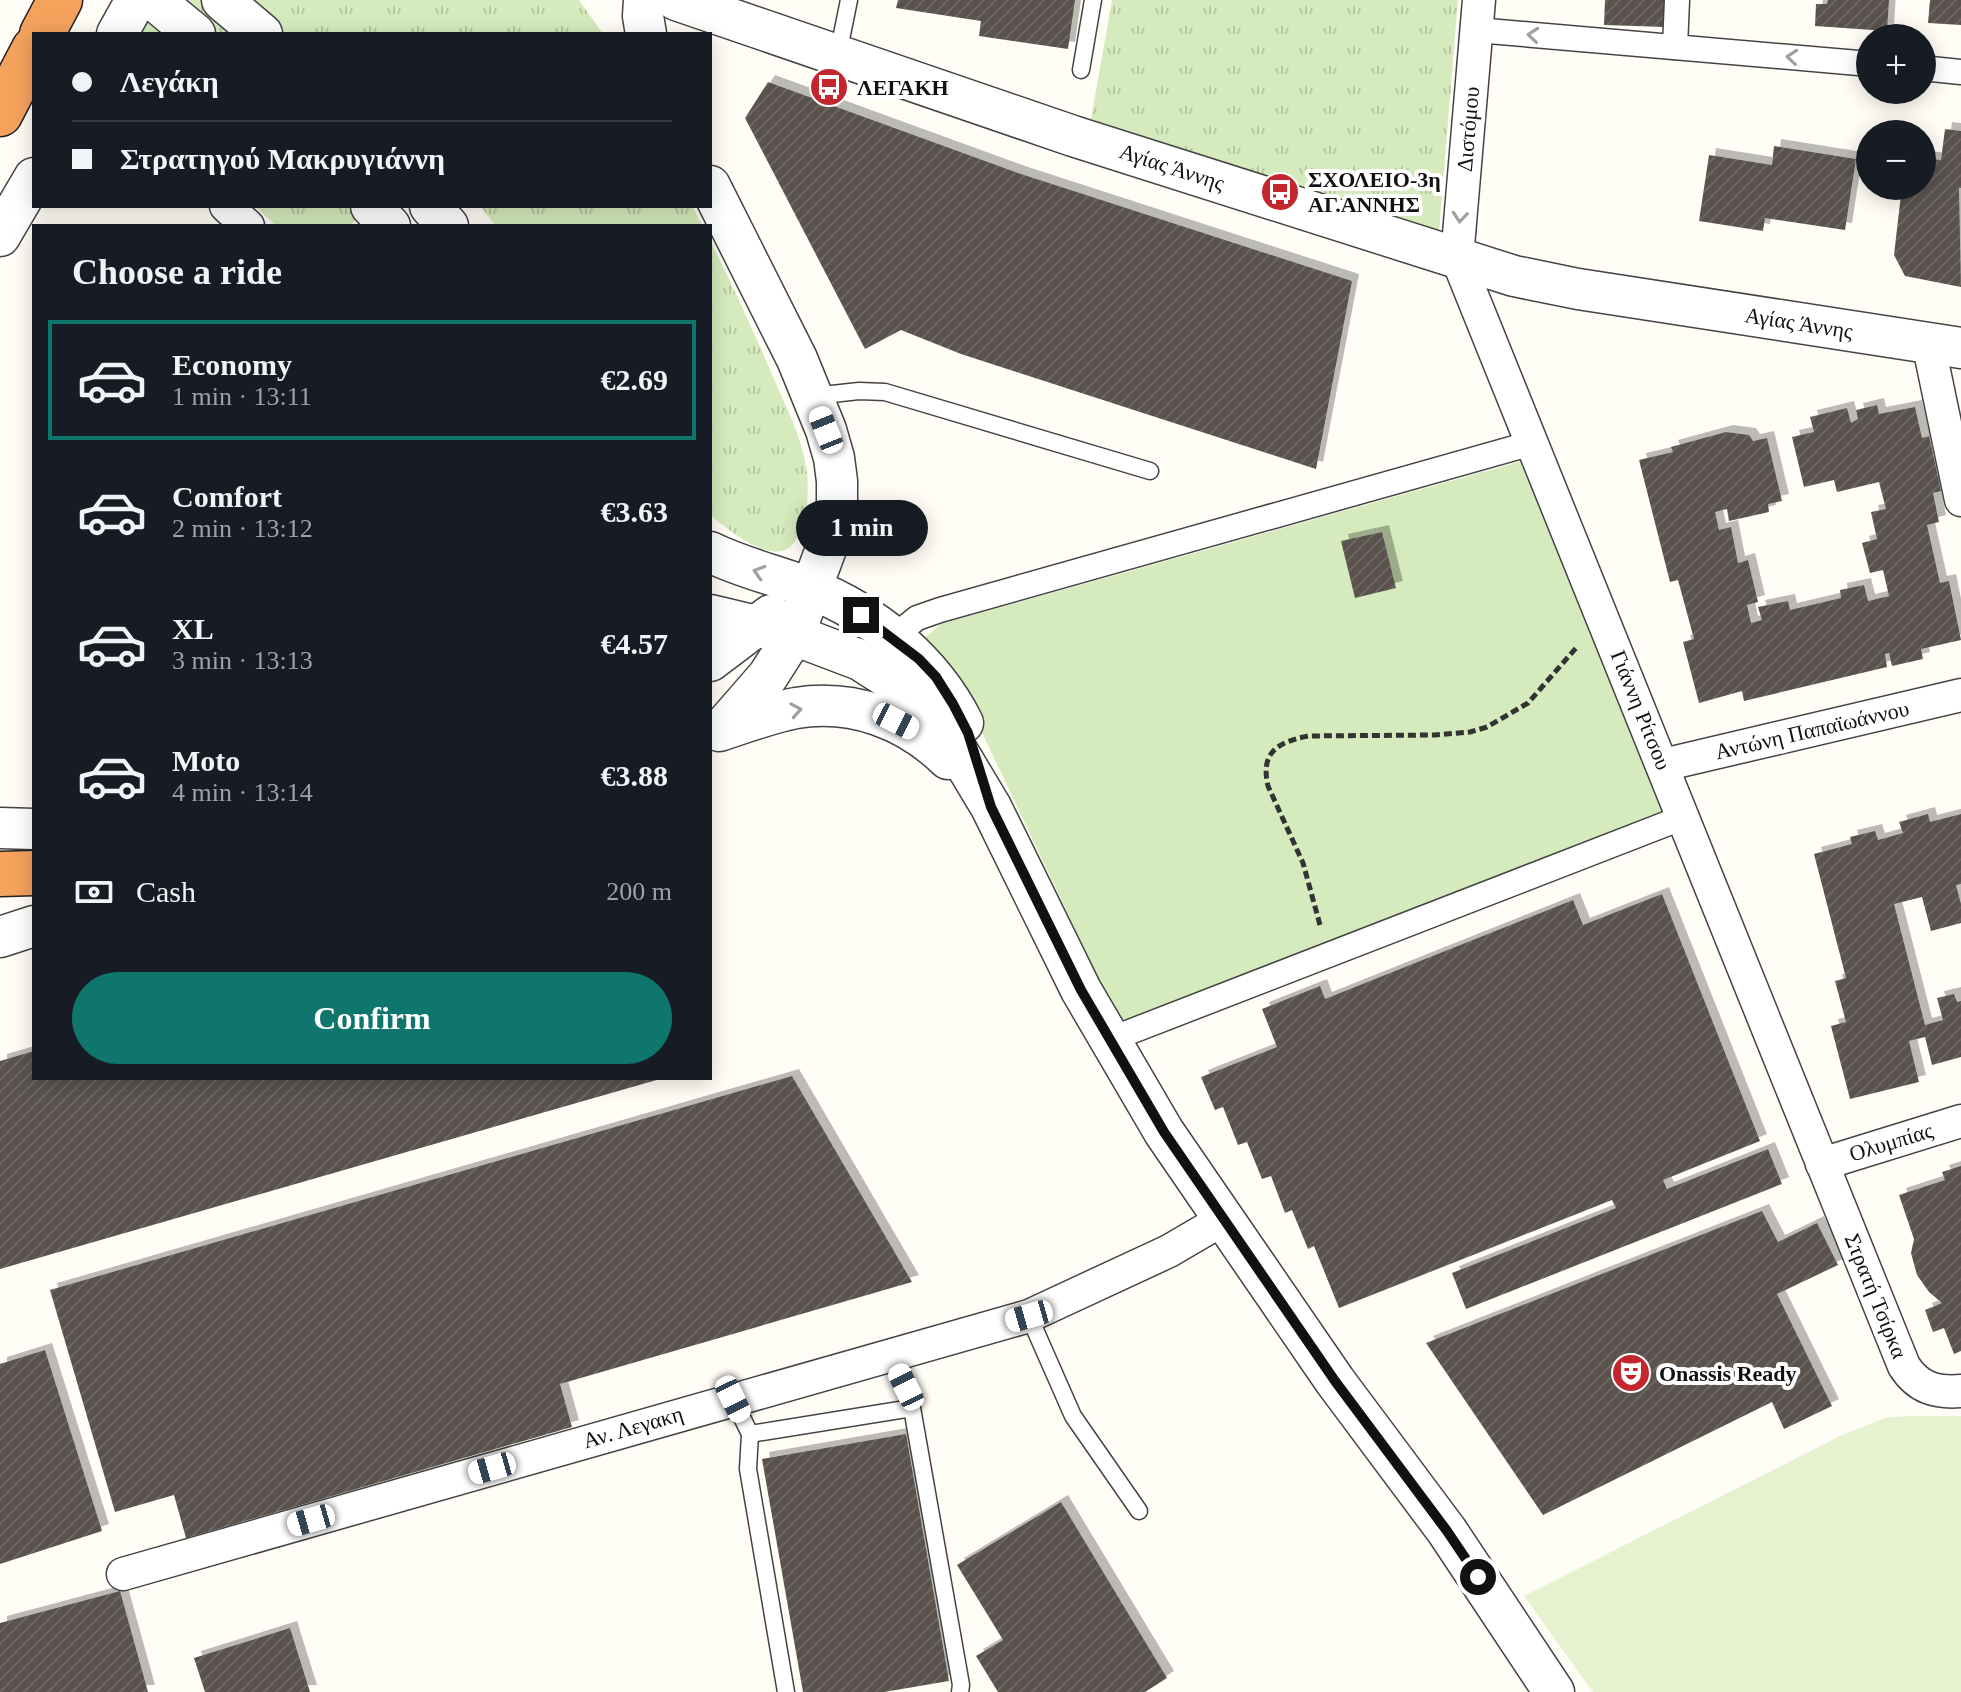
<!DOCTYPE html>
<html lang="en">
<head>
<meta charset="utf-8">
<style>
  :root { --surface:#171b24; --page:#242831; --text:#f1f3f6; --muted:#9ea1a6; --line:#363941; --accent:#0f766e }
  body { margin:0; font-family:"Times New Roman",serif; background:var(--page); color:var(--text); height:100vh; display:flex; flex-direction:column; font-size:30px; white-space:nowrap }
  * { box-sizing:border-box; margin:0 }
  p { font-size:26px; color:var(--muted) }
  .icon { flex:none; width:44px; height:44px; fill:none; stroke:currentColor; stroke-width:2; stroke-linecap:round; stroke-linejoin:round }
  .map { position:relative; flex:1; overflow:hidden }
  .drawer { position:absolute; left:32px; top:224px; width:680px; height:856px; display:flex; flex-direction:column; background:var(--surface); border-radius:0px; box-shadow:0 4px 20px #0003 }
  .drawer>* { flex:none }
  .banner { position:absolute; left:32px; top:32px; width:680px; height:176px; border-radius:0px; box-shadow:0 4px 20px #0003; display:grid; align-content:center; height:176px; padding:0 40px; background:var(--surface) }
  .controls { position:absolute; left:1856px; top:24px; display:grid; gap:16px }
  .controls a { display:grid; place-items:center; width:80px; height:80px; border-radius:50%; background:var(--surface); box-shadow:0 4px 20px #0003; font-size:40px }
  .end { position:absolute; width:36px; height:36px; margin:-18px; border:10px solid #111; background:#fff; box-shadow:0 0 0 4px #fff }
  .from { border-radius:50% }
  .bubble { position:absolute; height:56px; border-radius:28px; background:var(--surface); box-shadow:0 4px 20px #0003; font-size:26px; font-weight:800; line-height:56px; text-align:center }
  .car { position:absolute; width:24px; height:48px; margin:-24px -12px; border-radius:10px; box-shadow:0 0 6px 2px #0007; background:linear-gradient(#fff 24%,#345 0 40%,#fff 0 76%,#345 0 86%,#fff 0) }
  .banner b { display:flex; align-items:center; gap:28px; height:76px; font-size:30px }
  .banner b+b { border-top:2px solid var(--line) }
  .banner i { width:20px; height:20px; background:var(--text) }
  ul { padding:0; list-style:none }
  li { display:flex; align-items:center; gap:24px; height:120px; margin:0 16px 12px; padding:0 24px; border:4px solid transparent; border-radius:0px }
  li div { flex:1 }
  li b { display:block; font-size:30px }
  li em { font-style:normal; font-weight:800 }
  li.current { border-color:var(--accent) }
  li>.icon { width:72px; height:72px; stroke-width:1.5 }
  h2 { padding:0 40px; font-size:36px; line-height:96px }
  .pay { display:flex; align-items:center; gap:20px; height:88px; padding:0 40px; font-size:30px }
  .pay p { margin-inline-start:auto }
  .cta { display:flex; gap:16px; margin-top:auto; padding:16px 40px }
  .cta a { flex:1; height:92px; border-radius:48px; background:var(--accent); color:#fff; font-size:32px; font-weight:800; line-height:92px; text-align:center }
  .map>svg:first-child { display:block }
</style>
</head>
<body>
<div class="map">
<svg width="1961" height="1692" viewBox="0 0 1961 1692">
  <defs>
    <pattern id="grass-tufts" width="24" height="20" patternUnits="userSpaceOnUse" patternTransform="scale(2)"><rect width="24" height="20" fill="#d5ebbd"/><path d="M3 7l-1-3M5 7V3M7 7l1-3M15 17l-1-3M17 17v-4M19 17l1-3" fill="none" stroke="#b6c8a1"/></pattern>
    <pattern id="building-hatch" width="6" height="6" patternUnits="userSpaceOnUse" patternTransform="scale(2)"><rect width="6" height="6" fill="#5a524d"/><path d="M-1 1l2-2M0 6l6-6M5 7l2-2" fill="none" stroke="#6d6662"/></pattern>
    <filter id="shadow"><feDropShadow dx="7" dy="-7" stdDeviation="0" flood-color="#0004"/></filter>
  </defs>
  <rect width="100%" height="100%" fill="#fffdf5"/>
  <g fill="url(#grass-tufts)">
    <path d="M158,0H579L603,34H137Z"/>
    <path d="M1112,0H1458L1439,231L1091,119Z"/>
    <path d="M255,206H371L351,224L352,226H276Z"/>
    <path d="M480,206H692L703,226H496Z"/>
    <path d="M710,240C733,286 754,332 774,379C786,407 801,436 806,466C810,487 808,525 794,543C774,569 728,529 710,515Z"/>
  </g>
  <path fill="#d5ebbd" d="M1522,461L1665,812L1119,1022L969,705L922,640L941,624Z"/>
  <path fill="#e6f2cf" d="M1907,1416H1961V1692H1593L1524,1596L1842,1435L1885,1418Z"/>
  <g fill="url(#building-hatch)" filter="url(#shadow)">
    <path d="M898,0H1075L1068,49L979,36L981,21L896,8Z"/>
    <path d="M1605,0H1666L1665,27L1604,25Z"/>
    <path d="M1828,0H1889L1887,31L1815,26L1816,4H1827Z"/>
    <path d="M1930,0H1961V25L1928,23Z"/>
    <path d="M768,82L1018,173L1352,281L1316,469L961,354L901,330L865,349L745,118Z"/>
    <path d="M1945,129L1961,131V188H1959L1961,287L1905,276L1894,255L1902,186H1922V158L1941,160Z"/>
    <path d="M1774,146L1856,159L1845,230L1765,218L1763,231L1699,221L1709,155L1772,165Z"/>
    <path d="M1877,405L1879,414L1915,407L1922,438L1929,436L1941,491L1933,493L1939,522L1927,525L1940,583L1949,581L1961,640L1921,649L1923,659L1892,666L1889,653L1885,654L1887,667L1744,701L1742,691L1699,703L1683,642L1694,639L1678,580L1670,582L1639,460L1673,452L1671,447L1726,432L1749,435L1753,441L1767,438L1782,501L1768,504L1769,512L1729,521L1727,509L1715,512L1719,530L1731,527L1738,563L1748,560L1758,602L1747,605L1751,623L1762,620L1758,607L1788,601L1790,610L1841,598L1840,590L1864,585L1868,601L1889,596L1883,570L1870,573L1862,543L1877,539L1871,512L1886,509L1879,482L1837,492L1834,480L1804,487L1792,437L1814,432L1810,417L1847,408L1851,423L1858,419L1856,410Z"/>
    <path d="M1382,532L1396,588L1355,598L1341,541Z"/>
    <path d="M1928,814L1930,822L1961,814V884L1956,885L1961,904V923L1931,931L1922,897L1894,904L1925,1025L1943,1020L1937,998L1954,994L1957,1002L1961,1001V1057L1932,1065L1925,1037L1909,1041L1919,1082L1850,1099L1831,1026L1846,1022L1835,981L1846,978L1814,854L1852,844L1850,837L1875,831L1878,840L1903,833L1899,822Z"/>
    <path d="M1662,894L1760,1141L1663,1180L1667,1189L1768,1149L1782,1184L1466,1309L1452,1273L1616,1208L1612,1200L1339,1308L1314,1246L1308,1249L1292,1210L1285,1213L1271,1176L1262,1179L1247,1142L1238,1145L1223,1107L1215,1110L1201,1077L1277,1047L1262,1009L1320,986L1325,999L1573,900L1583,925Z"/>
    <path d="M34,1051V1078L660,1079L0,1269V1061Z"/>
    <path d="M792,1076L912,1282L560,1384L572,1427L186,1538L174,1495L115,1512L50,1290Z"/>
    <path d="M1961,1166V1351L1954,1354L1944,1328L1933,1332L1925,1310L1942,1303L1929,1292L1917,1275L1911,1253L1914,1239L1899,1195L1945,1180L1942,1172Z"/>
    <path d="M1762,1211L1778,1242L1817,1223L1838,1265L1777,1294L1832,1406L1784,1429L1772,1402L1543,1515L1426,1343Z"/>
    <path d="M45,1350L102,1531L0,1564V1364Z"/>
    <path d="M906,1434L949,1681L884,1692H803L762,1459Z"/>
    <path d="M1061,1502L1167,1678L1145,1692H998L976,1656L1003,1640L957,1565Z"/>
    <path d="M120,1591L148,1692H0V1623Z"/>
    <path d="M290,1628L310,1692H205L194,1658Z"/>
  </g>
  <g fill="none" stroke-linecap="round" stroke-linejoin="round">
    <g stroke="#444" stroke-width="19">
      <g id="service">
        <path d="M838,54L849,0"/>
        <path d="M1081,70L1093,0"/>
        <path d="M814,396L859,391L885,392L1150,471"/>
        <path d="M1029,1316L1073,1416L1139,1511"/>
        <path d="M890,1355L906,1387L912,1408L961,1685L960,1692"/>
        <path d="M733,1399L750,1434L748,1469L786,1692"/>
        <path d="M750,1434L912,1408"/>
      </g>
    </g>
    <g stroke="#444" stroke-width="27">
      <g id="pedestrian">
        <path d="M1476,30L1870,64"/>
        <path d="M1675,47L1677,0"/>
        <path d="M1922,68L1961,72"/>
        <path d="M892,638L917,618L940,610L1532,443"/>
        <path d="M1109,1040L1684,817"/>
      </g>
    </g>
    <g stroke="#444" stroke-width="35">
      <g id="minor">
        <path d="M1479,0L1457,258L1904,1366C1918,1388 1936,1393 1961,1391"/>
        <path d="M226,206L248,226"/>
        <path d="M1928,342L1961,500"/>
        <path d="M1663,765L1961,695"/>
        <path d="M1822,1164L1961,1121"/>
        <path d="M123,1574L1029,1316L1169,1251L1222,1220"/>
      </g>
    </g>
    <g stroke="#444" stroke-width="43">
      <g id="tertiary">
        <path d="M154,0L195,34"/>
        <path d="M222,0L262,34"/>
        <path d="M644,0L643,16L646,34"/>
        <path d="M676,0L1073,136L1514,276L1578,289L1961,348"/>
        <path d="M117,34L136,0"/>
        <path d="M710,186L797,359L826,430L834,458L837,481V506L833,530L794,635L768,676L721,730"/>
        <path d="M371,206L390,226"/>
        <path d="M430,206L448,226"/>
        <path d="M0,236L34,178"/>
        <path d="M710,552C742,568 776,575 809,588C873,613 932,661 963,723"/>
        <path d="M710,615L794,635L860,660L910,692L937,717L991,807L1081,990L1164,1132L1335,1381L1447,1531L1554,1692"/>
        <path d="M710,661L771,615"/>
        <path d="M719,731C744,723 770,713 796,708C853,699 907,719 948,759"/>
        <path d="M0,828L34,829"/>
        <path d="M0,937L34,926"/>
      </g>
    </g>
    <g stroke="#222" stroke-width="47">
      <g id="motorway">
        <path d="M42,34L60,0"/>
        <path d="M0,114L34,49"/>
        <path d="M0,874L34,873"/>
      </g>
    </g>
    <path stroke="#333" stroke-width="5" stroke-dasharray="8 4" stroke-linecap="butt" d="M1320,925L1303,863L1268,786C1260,752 1278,742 1308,736L1435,735L1470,732L1487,727L1528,703L1576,648"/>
    <use href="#service" stroke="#fff" stroke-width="16"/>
    <use href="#pedestrian" stroke="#fff" stroke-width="24"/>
    <use href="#minor" stroke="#fff" stroke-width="32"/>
    <use href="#tertiary" stroke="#fff" stroke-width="40"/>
    <use href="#motorway" stroke="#f5a25d" stroke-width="44"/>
  </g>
  <defs><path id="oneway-chevron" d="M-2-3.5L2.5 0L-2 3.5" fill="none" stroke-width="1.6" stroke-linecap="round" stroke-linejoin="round" transform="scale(2)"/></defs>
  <g stroke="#a0a0a0">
    <use href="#oneway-chevron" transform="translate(1533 35) rotate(-175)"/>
    <use href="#oneway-chevron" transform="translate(1792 57) rotate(-175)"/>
    <use href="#oneway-chevron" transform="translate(1460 217) rotate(95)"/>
    <use href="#oneway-chevron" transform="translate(759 572) rotate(-163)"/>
    <use href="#oneway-chevron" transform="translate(796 710) rotate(-10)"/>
  </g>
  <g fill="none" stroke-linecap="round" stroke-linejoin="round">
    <path stroke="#111" stroke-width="10" d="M861,615L919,659L936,677L953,704L968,733L991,807L1081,990L1164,1132L1335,1381L1447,1531L1478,1577"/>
  </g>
  <defs>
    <g id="bus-disc" transform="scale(2)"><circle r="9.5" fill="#c4262e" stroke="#fff"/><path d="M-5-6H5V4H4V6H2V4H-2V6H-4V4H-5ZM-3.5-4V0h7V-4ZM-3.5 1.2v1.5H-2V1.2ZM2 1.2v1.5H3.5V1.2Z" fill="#fff"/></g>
    <g id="theatre-disc" transform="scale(2)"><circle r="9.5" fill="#c4262e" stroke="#fff"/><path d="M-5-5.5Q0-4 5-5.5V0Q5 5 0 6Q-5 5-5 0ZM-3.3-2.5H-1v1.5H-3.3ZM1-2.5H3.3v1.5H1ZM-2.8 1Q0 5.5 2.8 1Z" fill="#fff"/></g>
  </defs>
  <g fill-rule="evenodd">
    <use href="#bus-disc" x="829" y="87"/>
    <use href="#bus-disc" x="1280" y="192"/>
    <use href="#theatre-disc" x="1631" y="1373"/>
  </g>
  <g text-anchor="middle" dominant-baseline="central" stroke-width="8" stroke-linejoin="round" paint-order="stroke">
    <g font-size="22" font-weight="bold" fill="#111" stroke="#fff" text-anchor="start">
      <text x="857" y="87">ΛΕΓΑΚΗ</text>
      <text x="1308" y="179">ΣΧΟΛΕΙΟ-3η<tspan x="1308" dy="25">ΑΓ.ΑΝΝΗΣ</tspan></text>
      <text x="1659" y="1373">Onassis Ready</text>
    </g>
    <g font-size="22" fill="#111" stroke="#fff">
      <text transform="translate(1468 129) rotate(-85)">Διστόμου</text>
      <text transform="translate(1172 167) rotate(18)">Αγίας Άννης</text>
      <text transform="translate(1799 323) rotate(9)">Αγίας Άννης</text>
      <text transform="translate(1641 710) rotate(68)">Γιάννη Ρίτσου</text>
      <text transform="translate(1812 730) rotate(-13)">Αντώνη Παπαϊωάννου</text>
      <text transform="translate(1891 1142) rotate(-17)">Ολυμπίας</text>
      <text transform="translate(1876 1296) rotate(68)">Στρατή Τσίρκα</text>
      <text transform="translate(633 1427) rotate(-16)">Αν. Λεγακη</text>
    </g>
  </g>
</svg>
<div class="controls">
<a>+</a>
<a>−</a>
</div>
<i class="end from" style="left:1478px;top:1577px"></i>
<i class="end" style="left:861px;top:615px"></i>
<div class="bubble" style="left:796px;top:500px;width:132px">1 min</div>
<i class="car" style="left:826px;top:430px;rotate:338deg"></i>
<i class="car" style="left:896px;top:721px;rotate:117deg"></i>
<i class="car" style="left:1029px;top:1316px;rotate:254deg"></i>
<i class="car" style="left:906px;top:1387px;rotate:334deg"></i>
<i class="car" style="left:733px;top:1399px;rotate:154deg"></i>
<i class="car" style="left:492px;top:1468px;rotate:254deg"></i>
<i class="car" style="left:311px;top:1520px;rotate:254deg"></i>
<div class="banner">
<b><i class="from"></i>Λεγάκη</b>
<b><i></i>Στρατηγού Μακρυγιάννη</b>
</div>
<section class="drawer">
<h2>Choose a ride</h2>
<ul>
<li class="current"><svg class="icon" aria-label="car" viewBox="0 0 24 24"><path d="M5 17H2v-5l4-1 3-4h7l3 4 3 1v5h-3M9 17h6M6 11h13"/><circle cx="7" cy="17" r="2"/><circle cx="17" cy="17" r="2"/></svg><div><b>Economy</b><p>1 min · 13:11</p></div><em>€2.69</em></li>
<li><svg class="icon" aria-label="car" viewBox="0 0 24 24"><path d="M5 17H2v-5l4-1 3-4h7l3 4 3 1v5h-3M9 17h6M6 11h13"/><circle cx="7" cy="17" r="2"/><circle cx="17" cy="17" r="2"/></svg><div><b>Comfort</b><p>2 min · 13:12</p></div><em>€3.63</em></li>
<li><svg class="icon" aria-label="car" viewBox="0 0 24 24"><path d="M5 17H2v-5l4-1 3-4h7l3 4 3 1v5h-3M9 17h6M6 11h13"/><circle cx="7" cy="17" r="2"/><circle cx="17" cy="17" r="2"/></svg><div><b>XL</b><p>3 min · 13:13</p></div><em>€4.57</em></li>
<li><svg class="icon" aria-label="car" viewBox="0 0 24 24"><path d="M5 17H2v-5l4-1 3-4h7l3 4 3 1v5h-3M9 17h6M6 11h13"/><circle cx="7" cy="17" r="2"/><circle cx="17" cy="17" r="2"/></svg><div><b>Moto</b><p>4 min · 13:14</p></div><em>€3.88</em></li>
</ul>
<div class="pay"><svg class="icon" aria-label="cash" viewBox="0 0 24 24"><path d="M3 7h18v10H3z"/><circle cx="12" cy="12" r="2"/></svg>Cash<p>200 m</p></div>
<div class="cta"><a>Confirm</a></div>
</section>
</div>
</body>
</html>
